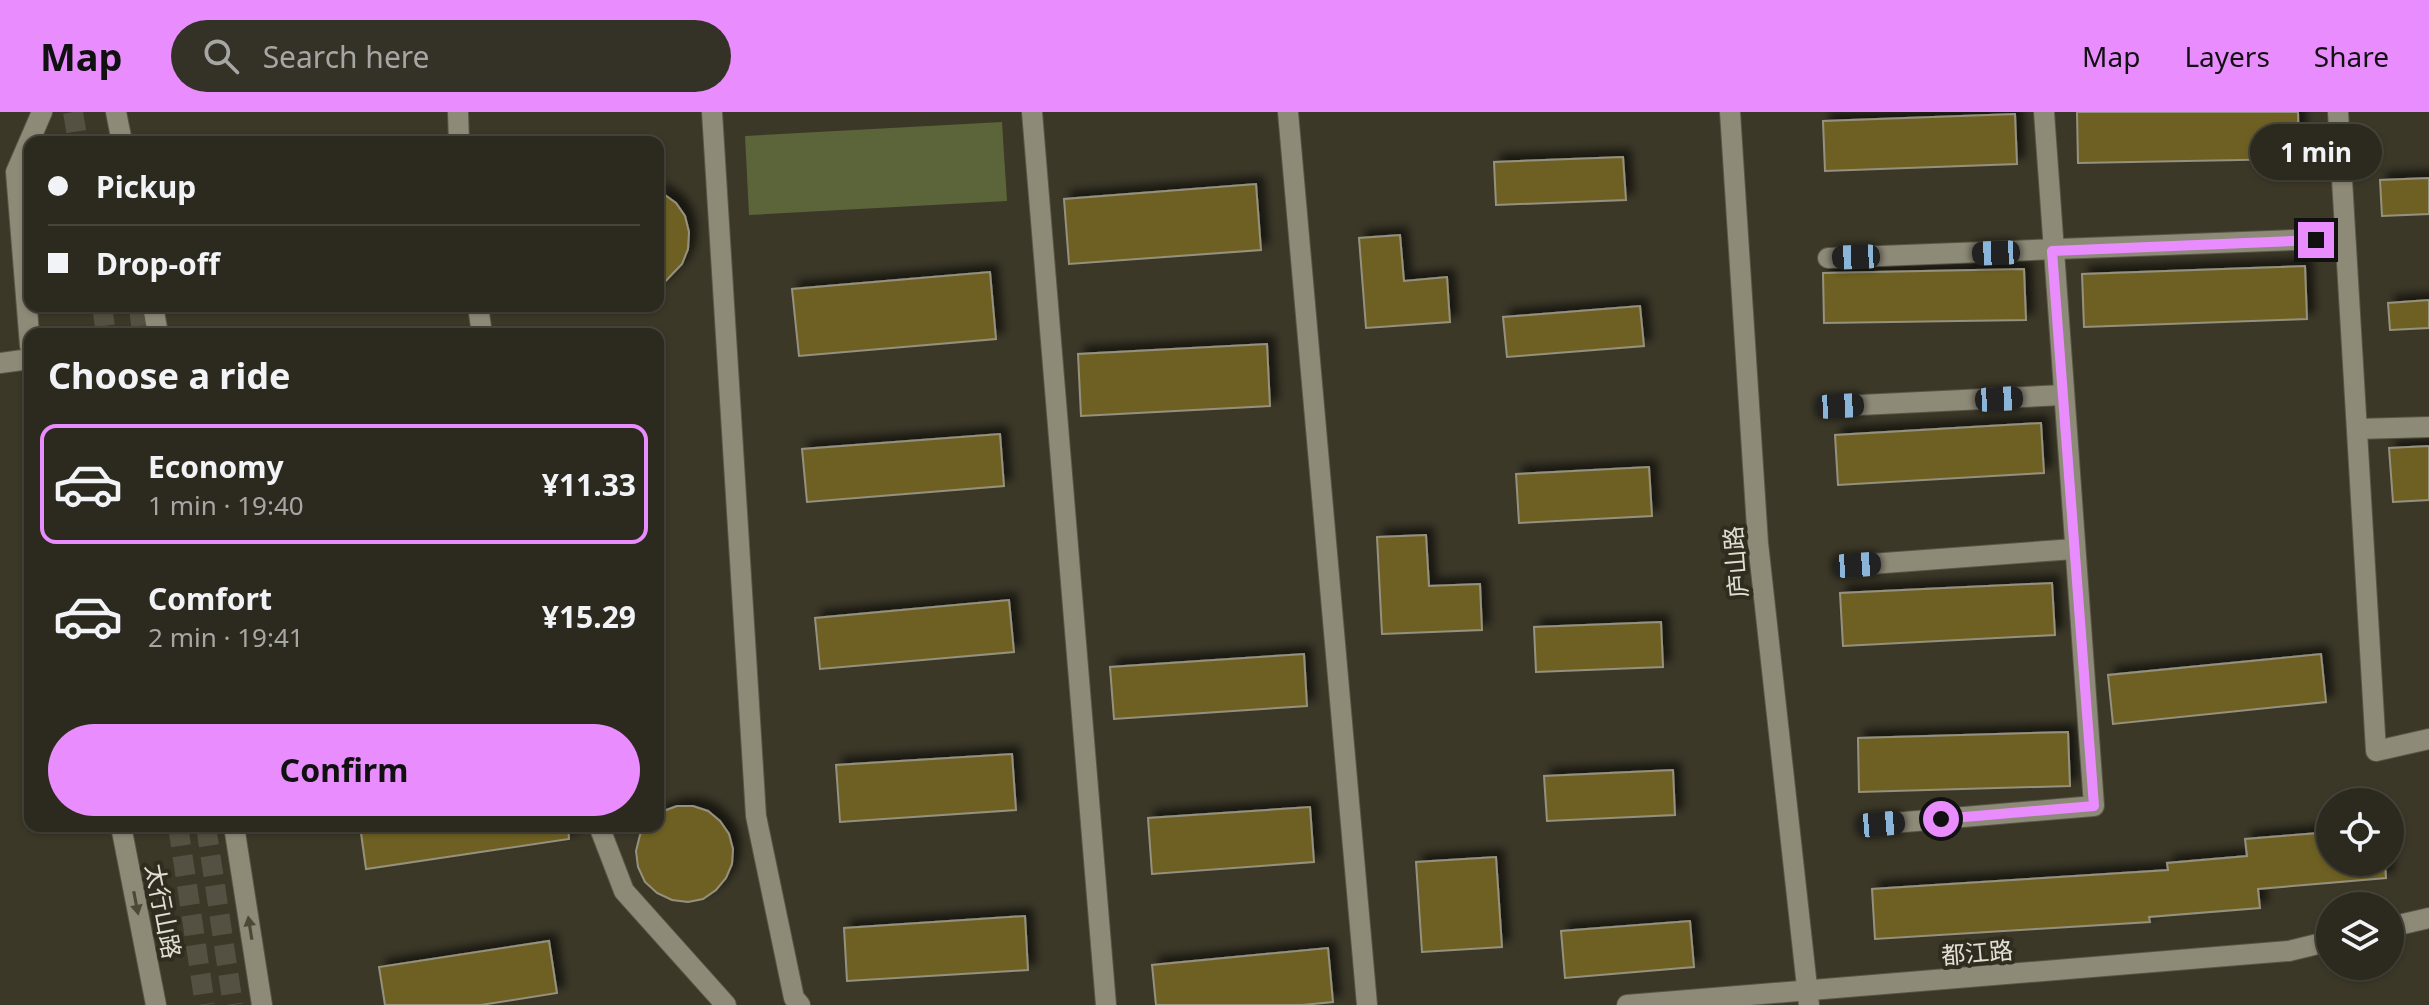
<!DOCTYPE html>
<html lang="en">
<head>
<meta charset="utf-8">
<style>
  :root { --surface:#2c2a1e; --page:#343227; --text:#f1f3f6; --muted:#a6a7a4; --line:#48463c; --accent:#e98dfe }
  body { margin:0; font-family:"Noto Sans","Noto Sans SC",sans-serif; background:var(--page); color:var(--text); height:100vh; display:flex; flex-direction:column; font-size:30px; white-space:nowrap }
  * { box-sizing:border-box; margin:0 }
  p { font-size:26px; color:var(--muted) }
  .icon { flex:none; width:44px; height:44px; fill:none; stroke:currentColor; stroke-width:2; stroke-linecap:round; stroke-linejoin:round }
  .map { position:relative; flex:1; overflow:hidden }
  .panel { position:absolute; left:24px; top:216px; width:640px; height:504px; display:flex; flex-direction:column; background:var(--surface); border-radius:16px; box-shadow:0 2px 6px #0004,0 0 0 2px var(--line) }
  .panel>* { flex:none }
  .banner { position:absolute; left:24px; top:24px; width:640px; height:176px; border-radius:16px; box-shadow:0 2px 6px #0004,0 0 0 2px var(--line); display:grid; align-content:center; height:176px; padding:0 24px; background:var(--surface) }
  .fabs { position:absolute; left:2316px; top:676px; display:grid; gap:16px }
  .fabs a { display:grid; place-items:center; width:88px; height:88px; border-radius:50%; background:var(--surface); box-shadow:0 2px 6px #0004,0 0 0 2px var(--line); font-size:40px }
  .end { position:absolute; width:36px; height:36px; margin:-18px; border:10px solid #e98dfe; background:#111; box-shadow:0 0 0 4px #111 }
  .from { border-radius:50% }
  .bubble { position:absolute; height:56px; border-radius:28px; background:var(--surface); box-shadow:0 2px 6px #0004,0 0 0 2px var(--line); font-size:26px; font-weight:700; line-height:56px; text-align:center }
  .car { position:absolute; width:24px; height:48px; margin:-24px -12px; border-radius:10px; box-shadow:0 0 6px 2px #0007; background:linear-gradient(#222 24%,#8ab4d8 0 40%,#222 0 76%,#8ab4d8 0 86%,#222 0) }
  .banner b { display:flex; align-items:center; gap:28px; height:76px; font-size:30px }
  .banner b+b { border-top:2px solid var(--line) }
  .banner i { width:20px; height:20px; background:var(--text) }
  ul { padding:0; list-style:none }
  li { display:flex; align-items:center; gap:24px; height:120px; margin:0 16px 12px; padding:0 8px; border:4px solid transparent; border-radius:16px }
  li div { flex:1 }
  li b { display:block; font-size:30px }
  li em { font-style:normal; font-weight:700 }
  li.active { border-color:var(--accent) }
  li>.icon { width:72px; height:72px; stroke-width:1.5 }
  h2 { padding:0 24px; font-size:36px; line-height:96px }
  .button { display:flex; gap:16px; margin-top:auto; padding:16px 24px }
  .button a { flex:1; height:92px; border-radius:48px; background:var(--accent); color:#111; font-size:32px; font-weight:700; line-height:92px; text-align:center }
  header { display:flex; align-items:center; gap:48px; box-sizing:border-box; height:112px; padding:0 40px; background:var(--accent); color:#111 }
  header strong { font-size:38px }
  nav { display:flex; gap:44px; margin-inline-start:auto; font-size:28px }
  .search { width:560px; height:72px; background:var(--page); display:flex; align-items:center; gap:20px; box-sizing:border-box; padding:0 28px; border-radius:44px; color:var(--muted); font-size:30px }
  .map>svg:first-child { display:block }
</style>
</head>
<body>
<header>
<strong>Map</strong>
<div class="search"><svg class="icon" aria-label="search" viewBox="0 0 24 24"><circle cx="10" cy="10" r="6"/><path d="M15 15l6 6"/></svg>Search here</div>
<nav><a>Map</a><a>Layers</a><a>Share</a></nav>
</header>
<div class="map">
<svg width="2429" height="893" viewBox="0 0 2429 893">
  <defs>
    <filter id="shadow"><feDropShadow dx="7" dy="-7" stdDeviation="4" flood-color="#0009"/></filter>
  </defs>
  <rect width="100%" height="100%" fill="#3b3828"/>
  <path fill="#5b6539" d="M1002,10L1007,89L749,103L745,24Z"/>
  <g fill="#6e6022" stroke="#96917f" stroke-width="2" filter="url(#shadow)">
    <path d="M2077,0H2298L2299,47L2078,51Z"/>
    <path d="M2015,2L2017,52L1825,59L1823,9Z"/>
    <path d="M1623,45L1626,88L1496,93L1494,50Z"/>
    <path d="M2429,66V102L2382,104L2380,68Z"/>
    <path d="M1256,72L1261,138L1069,152L1064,87Z"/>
    <path d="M658,78L676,91L685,104L689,120L688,137L682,152L658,177Z"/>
    <path d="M1400,123L1404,169L1447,165L1450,210L1366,216L1359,126Z"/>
    <path d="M2305,154L2307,207L2084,215L2082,162Z"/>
    <path d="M2024,157L2026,208L1824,211L1823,161Z"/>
    <path d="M990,160L996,227L799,244L792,177Z"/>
    <path d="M2429,188V216L2390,218L2388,191Z"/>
    <path d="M1640,194L1644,234L1507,245L1503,205Z"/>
    <path d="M1267,232L1270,294L1081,304L1078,242Z"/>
    <path d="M2041,311L2044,361L1838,373L1835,323Z"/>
    <path d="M1000,322L1004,374L807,390L802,337Z"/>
    <path d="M2429,334V388L2393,390L2389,336Z"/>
    <path d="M1649,355L1652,404L1519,411L1516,362Z"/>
    <path d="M1426,423L1429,474L1480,472L1482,518L1382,522L1377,425Z"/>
    <path d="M2052,471L2055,523L1843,534L1840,481Z"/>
    <path d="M1009,488L1014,540L820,557L815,506Z"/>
    <path d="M1661,510L1663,555L1536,560L1534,515Z"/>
    <path d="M1304,542L1307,594L1114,607L1110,555Z"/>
    <path d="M2321,542L2326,590L2113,612L2108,563Z"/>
    <path d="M2068,620L2070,674L1859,680L1858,626Z"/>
    <path d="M1012,642L1016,698L840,710L836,653Z"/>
    <path d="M1673,658L1675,703L1547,709L1544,664Z"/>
    <path d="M677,694H693L708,699L720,709L729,722L733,737L732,752L726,766L716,778L703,787L688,790L672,788L657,781L645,770L638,755L636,739L640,723L646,714H658V701Z"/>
    <path d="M1310,695L1314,750L1152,762L1148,706Z"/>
    <path d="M360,714H568L569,727L366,757Z"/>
    <path d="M2330,720V750H2385L2386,766L2258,777L2260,796L2149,805L2150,810L1875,827L1872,777L2168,758L2167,751L2247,744L2245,727Z"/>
    <path d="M1496,745L1502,835L1422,840L1416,750Z"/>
    <path d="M1025,804L1028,858L847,869L844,816Z"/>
    <path d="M1690,809L1694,855L1565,866L1561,819Z"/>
    <path d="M549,829L557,881L481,893H385L379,855Z"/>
    <path d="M1328,836L1333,890L1302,893H1156L1152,853Z"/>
  </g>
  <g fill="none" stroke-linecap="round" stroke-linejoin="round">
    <g stroke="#545142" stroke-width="20" stroke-dasharray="20 10" stroke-linecap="butt">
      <path d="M73,0L78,30"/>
      <path d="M102,194L106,222"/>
      <path d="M139,194L142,222"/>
      <path d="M178,714L205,893"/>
      <path d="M206,714L233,893"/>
    </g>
    <g stroke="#585547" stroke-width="22">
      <g id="minor">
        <path d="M458,0L459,30"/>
        <path d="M712,0L756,704L794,886L800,893"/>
        <path d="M1032,0L1106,893"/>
        <path d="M1288,0L1367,893"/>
        <path d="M2338,0L2376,639L2429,627"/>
        <path d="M1828,146L2345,126"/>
        <path d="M478,194L482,222"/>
        <path d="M0,251L30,247"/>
        <path d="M1840,294L2063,283"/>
        <path d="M2357,317L2429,315"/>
        <path d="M1857,453L2074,437"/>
        <path d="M1881,712L2094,694L2044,0"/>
        <path d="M599,714L624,779L726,893"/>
        <path d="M2390,815L2429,806"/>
        <path d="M1627,893L2289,839L2330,829"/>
      </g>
    </g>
    <g stroke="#585547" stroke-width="22">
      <path id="tertiary" d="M1730,0L1758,431L1809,893"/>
    </g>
    <g stroke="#585547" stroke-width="22">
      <g id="secondary">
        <path d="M116,0L122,30"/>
        <path d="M153,194L158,222"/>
        <path d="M30,234L16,60L42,0"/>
        <path d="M121,714L156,893"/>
        <path d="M234,714L262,893"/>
      </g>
    </g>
    <use href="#minor" stroke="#8e8a78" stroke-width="20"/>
    <use href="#tertiary" stroke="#8e8a78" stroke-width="20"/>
    <use href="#secondary" stroke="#8e8a78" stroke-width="20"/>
  </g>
  <defs><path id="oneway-solid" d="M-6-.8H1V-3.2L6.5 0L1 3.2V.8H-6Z" transform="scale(2)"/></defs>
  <g fill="#4d4939">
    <use href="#oneway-solid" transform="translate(136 791) rotate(79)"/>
    <use href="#oneway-solid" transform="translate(250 816) rotate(-99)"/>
  </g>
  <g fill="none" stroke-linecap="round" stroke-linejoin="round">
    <path stroke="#e98dfe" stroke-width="10" d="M1941,707L2094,694L2052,139L2316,128"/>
  </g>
  <g text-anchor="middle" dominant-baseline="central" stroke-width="8" stroke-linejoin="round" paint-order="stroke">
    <g font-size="24" fill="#e1dfd5" stroke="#312d1e">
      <text transform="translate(1735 450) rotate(-95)">庐山路</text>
      <text transform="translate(164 799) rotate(79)">太行山路</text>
      <text transform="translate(1977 840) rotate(-5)">都江路</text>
    </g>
  </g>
</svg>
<div class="fabs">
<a><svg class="icon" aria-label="locate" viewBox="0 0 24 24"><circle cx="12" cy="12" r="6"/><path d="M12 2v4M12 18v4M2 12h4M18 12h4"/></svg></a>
<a><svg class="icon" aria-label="layers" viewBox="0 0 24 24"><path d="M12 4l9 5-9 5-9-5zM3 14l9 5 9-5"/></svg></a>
</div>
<i class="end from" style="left:1941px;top:707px"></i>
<i class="end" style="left:2316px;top:128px"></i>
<div class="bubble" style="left:2250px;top:12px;width:132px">1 min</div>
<i class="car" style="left:1996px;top:141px;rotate:268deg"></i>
<i class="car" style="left:1856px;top:145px;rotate:268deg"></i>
<i class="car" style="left:1999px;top:287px;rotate:87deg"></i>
<i class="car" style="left:1840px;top:294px;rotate:87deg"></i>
<i class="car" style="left:1857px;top:453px;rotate:86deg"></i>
<i class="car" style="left:1881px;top:712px;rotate:85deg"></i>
<div class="banner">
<b><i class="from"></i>Pickup</b>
<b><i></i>Drop-off</b>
</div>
<section class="panel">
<h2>Choose a ride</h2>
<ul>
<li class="active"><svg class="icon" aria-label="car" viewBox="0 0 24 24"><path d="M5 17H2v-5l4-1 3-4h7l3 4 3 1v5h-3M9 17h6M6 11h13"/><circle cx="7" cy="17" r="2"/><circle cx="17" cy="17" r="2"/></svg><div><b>Economy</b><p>1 min · 19:40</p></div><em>¥11.33</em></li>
<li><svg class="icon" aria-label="car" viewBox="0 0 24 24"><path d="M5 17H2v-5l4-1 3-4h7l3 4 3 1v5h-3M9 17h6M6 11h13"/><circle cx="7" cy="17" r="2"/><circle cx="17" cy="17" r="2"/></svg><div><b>Comfort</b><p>2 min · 19:41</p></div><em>¥15.29</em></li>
</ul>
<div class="button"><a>Confirm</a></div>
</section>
</div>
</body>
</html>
